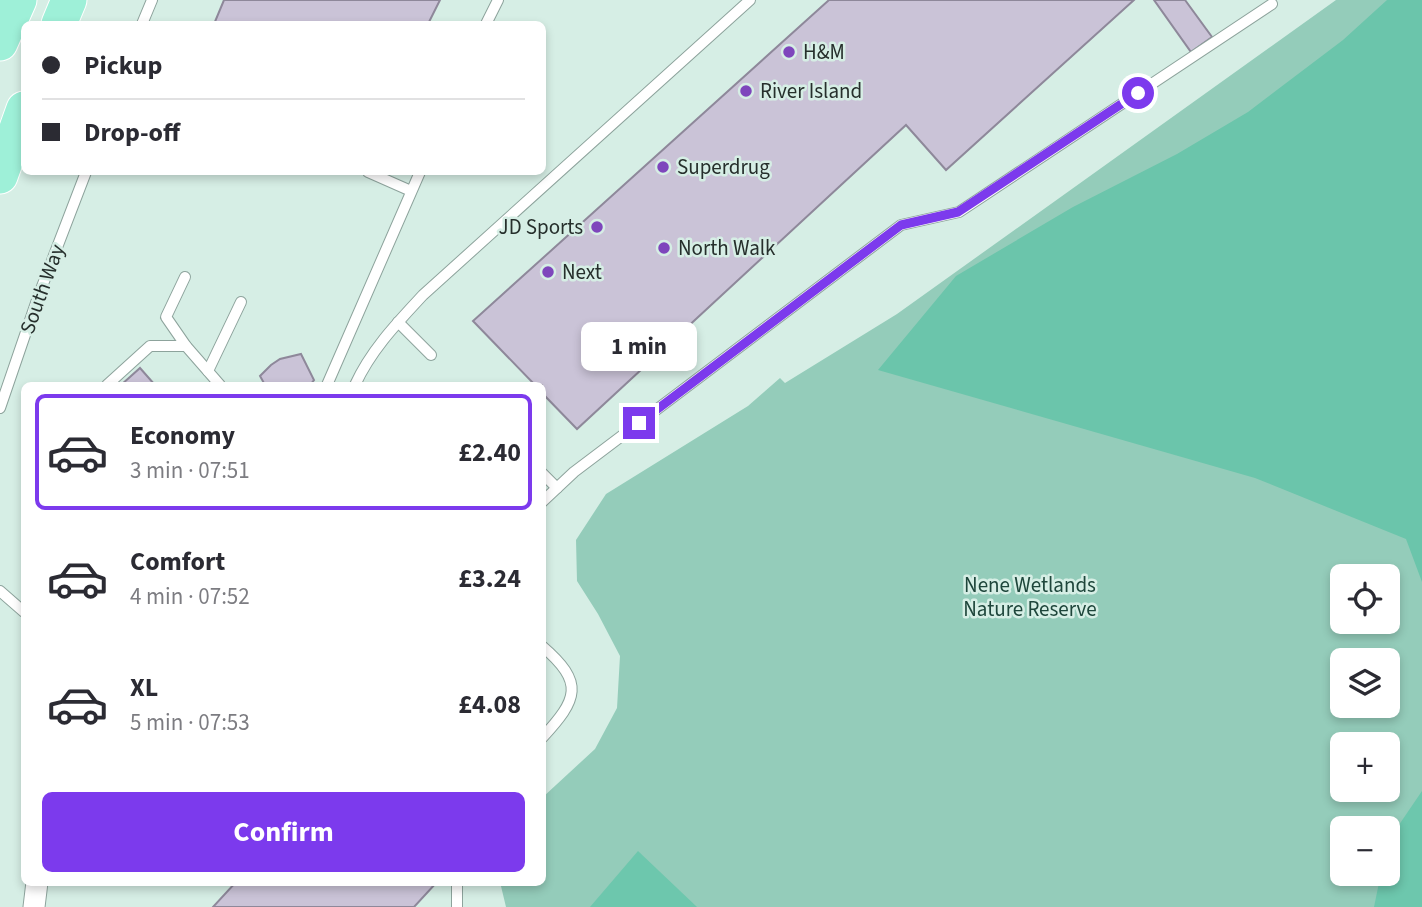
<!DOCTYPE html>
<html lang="en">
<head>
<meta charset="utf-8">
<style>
  :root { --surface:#fff; --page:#f7f7f7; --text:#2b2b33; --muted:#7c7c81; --line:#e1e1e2; --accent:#7c3aed }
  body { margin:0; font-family:"Source Sans 3",sans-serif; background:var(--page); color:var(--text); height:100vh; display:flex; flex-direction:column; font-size:26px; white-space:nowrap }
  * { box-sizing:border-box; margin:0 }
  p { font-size:23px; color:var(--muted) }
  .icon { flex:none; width:38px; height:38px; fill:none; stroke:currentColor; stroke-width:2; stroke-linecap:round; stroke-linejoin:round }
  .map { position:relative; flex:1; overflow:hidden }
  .panel { position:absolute; left:21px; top:382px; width:525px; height:504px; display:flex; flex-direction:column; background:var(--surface); border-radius:10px; box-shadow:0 4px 10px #0003 }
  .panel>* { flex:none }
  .top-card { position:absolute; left:21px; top:21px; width:525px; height:154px; border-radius:10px; box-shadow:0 4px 10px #0003; display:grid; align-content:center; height:154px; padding:0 21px; background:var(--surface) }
  .fabs { position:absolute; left:1330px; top:564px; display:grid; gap:14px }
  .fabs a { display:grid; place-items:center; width:70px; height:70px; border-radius:10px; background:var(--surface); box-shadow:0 4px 10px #0003; font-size:35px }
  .end { position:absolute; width:32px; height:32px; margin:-16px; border:9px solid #7c3aed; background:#fff; box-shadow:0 0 0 4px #fff }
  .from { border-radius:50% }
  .bubble { position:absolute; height:49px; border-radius:10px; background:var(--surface); box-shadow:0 4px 10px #0003; font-size:23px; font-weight:700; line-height:49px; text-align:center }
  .top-card b { display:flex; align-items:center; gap:24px; height:66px; font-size:26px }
  .top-card b+b { border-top:2px solid var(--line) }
  .top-card i { width:18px; height:18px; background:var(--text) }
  ul { padding:12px 0 0; list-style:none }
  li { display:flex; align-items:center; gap:21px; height:116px; margin:0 14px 10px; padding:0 7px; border:4px solid transparent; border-radius:10px }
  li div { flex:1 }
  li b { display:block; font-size:26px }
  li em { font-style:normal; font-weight:700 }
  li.current { border-color:var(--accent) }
  li>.icon { width:63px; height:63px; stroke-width:1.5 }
  .cta { display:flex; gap:14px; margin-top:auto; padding:14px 21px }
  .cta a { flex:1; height:80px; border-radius:10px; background:var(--accent); color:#fff; font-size:28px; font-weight:700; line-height:80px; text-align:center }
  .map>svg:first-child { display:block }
</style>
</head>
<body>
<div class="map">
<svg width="1422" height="907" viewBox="0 0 1422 907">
  <rect width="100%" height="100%" fill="#d6eee5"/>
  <path fill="#94ccba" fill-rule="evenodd" d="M1336,0H1422V907H506L500,882H542L543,797L595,749L617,708L620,656L598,614L577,581L576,540L606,494L748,406L780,378L785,383L897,314ZM1342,576H1388V621H1342ZM1342,660H1388V705H1342ZM1342,744H1388V789H1342ZM1342,828H1388V873H1342Z"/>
  <path fill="#6bc5ab" d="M1387,0H1422V582L1406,539L1255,478L878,370L956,276L1073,207L1177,154L1248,112L1343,40Z"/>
  <g fill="#6dc7ad">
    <path d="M1422,791V907H1374L1381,873H1388V841Z"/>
    <path d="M638,851L697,907H590Z"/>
  </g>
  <g fill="#cac3d7" stroke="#8e889a" stroke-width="2">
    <path d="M224,0H440L428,24H214Z"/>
    <path d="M829,0H1134L946,170L906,125L577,429L542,393V385H535L473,321Z"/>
    <path d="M1154,0H1185L1212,37L1191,52Z"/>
    <path d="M301,354L314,380L310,385H265L260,376L271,365L280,359Z"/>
    <path d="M140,368L155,385H121Z"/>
    <path d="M236,882H437L414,907H213Z"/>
  </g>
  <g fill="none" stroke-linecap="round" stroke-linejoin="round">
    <g stroke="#8da39c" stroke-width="12">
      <g id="service">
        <path d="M142,24L152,0"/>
        <path d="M486,24L498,0"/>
        <path d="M368,172L411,191"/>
        <path d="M185,277L166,317L186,346L220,385"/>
        <path d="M398,322L431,355"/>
        <path d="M208,371L241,302"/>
        <path d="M107,385L150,346H186"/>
        <path d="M327,385L420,172"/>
        <path d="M355,385C371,350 397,323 423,295L750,0"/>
        <path d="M0,408L38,297L86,172"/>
        <path d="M542,473L557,488"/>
        <path d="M542,502L574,472L901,225L959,212L1272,4"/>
        <path d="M0,591L24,612"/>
        <path d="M542,646C585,683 578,699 542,738"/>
        <path d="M457,907V882"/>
      </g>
    </g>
    <g stroke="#8da39c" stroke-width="23">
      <path id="minor" d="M34,907L37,882"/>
    </g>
    <g stroke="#fff" stroke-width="37">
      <g id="trunk">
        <path d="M59,24L69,0"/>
        <path d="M0,43L19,0"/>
        <path d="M0,176L24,109"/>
      </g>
    </g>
    <use href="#service" stroke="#fff" stroke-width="10"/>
    <use href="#minor" stroke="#fff" stroke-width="21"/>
    <use href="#trunk" stroke="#9ef0d8" stroke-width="35"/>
  </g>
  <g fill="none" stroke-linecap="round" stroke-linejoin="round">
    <path stroke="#7c3aed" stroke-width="9" d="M639,423L901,225L958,212L1138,93"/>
  </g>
  <g fill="#7e46bc" stroke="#d6eee5" stroke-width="2.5">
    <circle cx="789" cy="52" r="7"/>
    <circle cx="746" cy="91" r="7"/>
    <circle cx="663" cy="167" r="7"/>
    <circle cx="597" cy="227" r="7"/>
    <circle cx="664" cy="248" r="7"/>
    <circle cx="548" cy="272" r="7"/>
  </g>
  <g text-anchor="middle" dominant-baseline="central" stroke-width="5" stroke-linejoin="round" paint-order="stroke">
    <g font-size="21" fill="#262f2c" stroke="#d6eee5" text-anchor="start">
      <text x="803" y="52">H&amp;M</text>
      <text x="760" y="91">River Island</text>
      <text x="677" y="167">Superdrug</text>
      <text x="583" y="227" text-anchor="end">JD Sports</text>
      <text x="678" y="248">North Walk</text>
      <text x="562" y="272">Next</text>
    </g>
    <g font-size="21" fill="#262f2c" stroke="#d6eee5">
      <text transform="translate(42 289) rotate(-70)">South Way</text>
    </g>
    <g font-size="21" fill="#1e463b" stroke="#d6eee5">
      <text x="1030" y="585">Nene Wetlands<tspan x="1030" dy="24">Nature Reserve</tspan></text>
    </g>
  </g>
</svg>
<div class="fabs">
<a><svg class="icon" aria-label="locate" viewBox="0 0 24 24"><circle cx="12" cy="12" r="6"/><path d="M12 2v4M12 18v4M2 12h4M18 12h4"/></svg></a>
<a><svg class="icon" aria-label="layers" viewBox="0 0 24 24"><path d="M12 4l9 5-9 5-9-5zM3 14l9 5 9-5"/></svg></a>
<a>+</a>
<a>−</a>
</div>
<i class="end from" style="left:1138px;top:93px"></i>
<i class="end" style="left:639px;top:423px"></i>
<div class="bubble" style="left:581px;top:322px;width:116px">1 min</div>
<div class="top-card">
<b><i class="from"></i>Pickup</b>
<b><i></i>Drop-off</b>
</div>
<section class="panel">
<ul>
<li class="current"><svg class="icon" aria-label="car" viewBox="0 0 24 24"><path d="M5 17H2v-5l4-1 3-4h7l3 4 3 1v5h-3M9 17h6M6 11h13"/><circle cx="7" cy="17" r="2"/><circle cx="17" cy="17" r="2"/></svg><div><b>Economy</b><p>3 min · 07:51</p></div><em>£2.40</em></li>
<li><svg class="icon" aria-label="car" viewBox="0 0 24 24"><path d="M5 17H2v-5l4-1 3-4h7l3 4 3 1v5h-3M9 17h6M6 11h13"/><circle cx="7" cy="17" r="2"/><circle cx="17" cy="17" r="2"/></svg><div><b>Comfort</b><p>4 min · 07:52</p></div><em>£3.24</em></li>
<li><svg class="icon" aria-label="car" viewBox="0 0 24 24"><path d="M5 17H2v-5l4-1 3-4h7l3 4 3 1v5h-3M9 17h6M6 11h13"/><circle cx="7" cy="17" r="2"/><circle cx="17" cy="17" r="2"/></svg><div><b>XL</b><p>5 min · 07:53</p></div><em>£4.08</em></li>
</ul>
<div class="cta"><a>Confirm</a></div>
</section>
</div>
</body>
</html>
